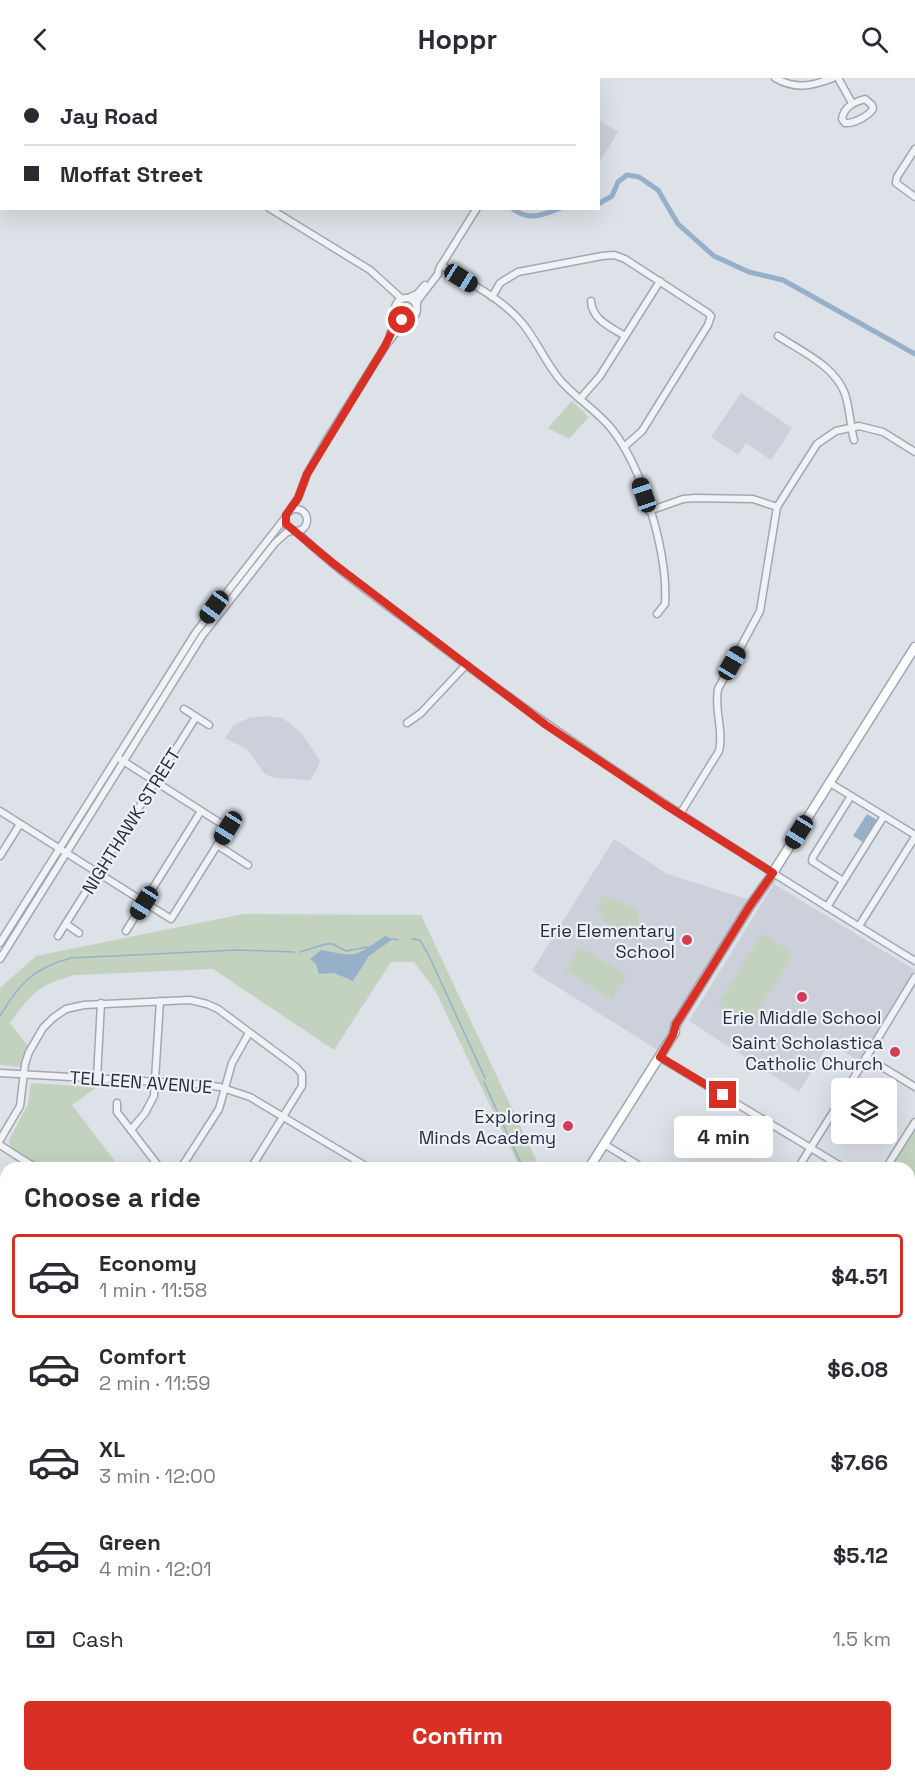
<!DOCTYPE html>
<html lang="en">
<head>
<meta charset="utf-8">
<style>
  :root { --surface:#fff; --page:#f7f7f7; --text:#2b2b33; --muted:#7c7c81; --line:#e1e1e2; --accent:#d93025 }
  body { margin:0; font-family:"Space Grotesk",sans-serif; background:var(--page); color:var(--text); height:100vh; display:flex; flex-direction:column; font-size:22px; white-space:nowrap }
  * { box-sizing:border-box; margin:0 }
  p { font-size:20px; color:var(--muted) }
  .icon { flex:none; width:33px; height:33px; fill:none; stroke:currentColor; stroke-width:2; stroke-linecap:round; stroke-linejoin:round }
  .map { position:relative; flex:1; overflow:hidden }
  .sheet { position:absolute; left:0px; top:1084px; width:915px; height:620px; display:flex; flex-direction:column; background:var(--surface); border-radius:18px 18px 0 0; box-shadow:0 6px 24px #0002 }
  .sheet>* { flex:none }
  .banner { position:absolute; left:0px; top:0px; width:600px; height:132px; box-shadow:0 6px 24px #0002; display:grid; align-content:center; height:132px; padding:0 24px; background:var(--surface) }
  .buttons { position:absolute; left:831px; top:1000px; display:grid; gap:12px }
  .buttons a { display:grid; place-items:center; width:66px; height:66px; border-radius:6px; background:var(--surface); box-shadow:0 6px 24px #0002; font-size:30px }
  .end { position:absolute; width:27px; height:27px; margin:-14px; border:8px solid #d93025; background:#fff; box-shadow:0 0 0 3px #fff }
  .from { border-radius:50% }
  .bubble { position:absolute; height:42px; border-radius:6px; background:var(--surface); box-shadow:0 6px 24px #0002; font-size:20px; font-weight:800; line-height:42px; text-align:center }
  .car { position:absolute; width:18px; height:36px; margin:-18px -9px; border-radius:8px; box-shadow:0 0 4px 2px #0007; background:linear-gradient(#222 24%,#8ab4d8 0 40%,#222 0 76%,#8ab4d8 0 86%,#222 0) }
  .banner b { display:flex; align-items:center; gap:21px; height:57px; font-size:22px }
  .banner b+b { border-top:2px solid var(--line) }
  .banner i { width:15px; height:15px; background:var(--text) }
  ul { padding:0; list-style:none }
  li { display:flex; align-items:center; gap:18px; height:84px; margin:0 12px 9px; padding:0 12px; border:3px solid transparent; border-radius:6px }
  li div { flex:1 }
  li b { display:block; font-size:22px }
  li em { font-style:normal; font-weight:800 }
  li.active { border-color:var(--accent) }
  li>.icon { width:54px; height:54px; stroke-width:1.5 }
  h2 { padding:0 24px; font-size:27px; line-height:72px }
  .pay { display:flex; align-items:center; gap:15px; height:66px; padding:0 24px; font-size:22px }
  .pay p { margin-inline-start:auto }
  .action { display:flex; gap:12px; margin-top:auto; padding:12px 24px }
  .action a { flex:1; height:69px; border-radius:6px; background:var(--accent); color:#fff; font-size:24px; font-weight:800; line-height:69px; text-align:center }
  header { display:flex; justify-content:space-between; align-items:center; height:78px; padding:0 24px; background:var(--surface); font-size:27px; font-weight:800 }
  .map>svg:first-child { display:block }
</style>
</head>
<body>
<header><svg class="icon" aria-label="back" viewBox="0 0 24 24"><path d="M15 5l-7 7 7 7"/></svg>Hoppr<svg class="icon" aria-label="search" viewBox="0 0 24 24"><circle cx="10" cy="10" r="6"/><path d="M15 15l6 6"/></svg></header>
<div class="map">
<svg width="915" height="1703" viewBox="0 0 915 1703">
  <rect width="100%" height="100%" fill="#dde1e8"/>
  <g fill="#cbd0da">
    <path d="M599,42L618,54L599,85Z"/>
    <path d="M741,315L792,350L771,382L746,365L738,377L711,359Z"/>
    <path d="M267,638L282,640L291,646L303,657L320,683L316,693L310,702L275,700L265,696L247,671L225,660L233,648L249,640Z"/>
    <path d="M614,761L667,796L750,822L659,973L532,893Z"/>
    <path d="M774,806L915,892L859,983L829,965L799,1014L689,943Z"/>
  </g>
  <g fill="#c3d2be">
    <path d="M572,323L589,339L569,361L548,350Z"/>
    <path d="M604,817C615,824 627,825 637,832L642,854L635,863L600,841L604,834L596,830Z"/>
    <path d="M243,836L421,837L540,1090H520L435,912L414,884H391L334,972L213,891L75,897C39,906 31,916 10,945L28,968L21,989L0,987V910L36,878Z"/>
    <path d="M762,856L793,875L750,946L718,926Z"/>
    <path d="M580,869L627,898L612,922L565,892Z"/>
    <path d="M31,1005L97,1009L72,1027L120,1090H42L10,1068L9,1062L28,1026Z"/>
    <path d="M915,1049V1108L909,1118V1090H889Z"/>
    <path d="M6,1446V1698H202L198,1703H0V1457Z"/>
    <path d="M909,1694L915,1696V1703H834L837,1698H909Z"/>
    <path d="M227,1698H587L591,1703H224Z"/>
  </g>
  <g fill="#96b0ca">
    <path d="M867,736L877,742L863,764L853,758Z"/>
    <path d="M385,858L393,861L369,878L353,903L334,895L319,896L316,886L310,881L321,872C359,879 353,880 385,858Z"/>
  </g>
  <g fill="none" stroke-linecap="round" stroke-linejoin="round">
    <g stroke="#96b0ca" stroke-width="1.5">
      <path d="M393,861L398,862"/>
      <path d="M412,861L420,862L430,880L485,1000"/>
      <path d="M300,874L326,866H333L346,873L368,869"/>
      <path d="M0,938C19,906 33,890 71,880L237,872L294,874"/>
      <path d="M484,1004L523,1090"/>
      <path d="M0,1504L6,1519"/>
      <path d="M69,1698L71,1703"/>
      <path d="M845,1698L856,1703"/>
    </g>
    <g stroke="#96b0ca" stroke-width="5">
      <path d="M387,0L388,2"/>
      <path d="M598,126L612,118L618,104L627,97L639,99L658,112L678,146L714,178L749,194L783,202L915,276"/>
      <path d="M512,130C529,144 542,137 561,130"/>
    </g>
    <g stroke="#a2a8b2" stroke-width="9">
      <g id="minor">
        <path d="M61,0L63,2"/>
        <path d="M775,0C796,12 812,8 833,0"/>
        <path d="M838,0L852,25"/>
        <path d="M527,2V0"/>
        <path d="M865,21L872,27L873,31C868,38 854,46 845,45L842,41C844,28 855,24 865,21Z"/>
        <path d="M915,71L897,99L896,105L915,119"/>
        <path d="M269,130L370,192L402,221"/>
        <path d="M441,187C469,205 502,220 523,246C537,263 546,286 561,303C576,320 596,332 611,350C643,390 668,475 665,526L657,536"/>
        <path d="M492,219L500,205L518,194L602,178L614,177L625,181L708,235L711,238L708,247L642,353L624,369"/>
        <path d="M408,220L417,216L425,207"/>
        <circle cx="406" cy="231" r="11"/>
        <path d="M591,223C592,242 611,249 625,258"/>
        <path d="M416,228L418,222L438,196L439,191L477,130"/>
        <path d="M390,256L396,245V235"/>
        <path d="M778,258C802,274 835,288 845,316C850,331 850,347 854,362"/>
        <path d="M580,321L600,298L660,203"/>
        <circle cx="296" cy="442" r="11"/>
        <path d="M290,432L298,420L307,396L324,366L384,270L399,250L408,242"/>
        <path d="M649,433L683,421L695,420L753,421L777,429"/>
        <path d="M296,453C339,495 390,529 438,566C590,682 752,783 915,883"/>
        <path d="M184,631L209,647"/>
        <path d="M407,645L421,635L466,587"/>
        <path d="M830,705L915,757"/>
        <path d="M0,733L171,841L228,750L120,681"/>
        <path d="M680,736L719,673C724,653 714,632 718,611L760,533L777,429L817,366L836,353L859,348L883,354L915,374"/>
        <path d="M217,767L248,787"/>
        <path d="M0,778L20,746"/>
        <path d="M843,803L812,783L813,779L851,718"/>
        <path d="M827,829L884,738"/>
        <path d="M66,846L79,855"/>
        <path d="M859,848L915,759"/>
        <path d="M126,853L201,733"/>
        <path d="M58,858L196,639"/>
        <path d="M0,865L196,554L285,440"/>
        <path d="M0,881L202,558L275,465L286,455L293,452"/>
        <path d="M659,979L844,1090"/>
        <path d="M866,979L915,1009"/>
        <path d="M0,995L195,1006L220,1009L250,1019L369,1090"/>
        <path d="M97,1000L101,925"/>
        <path d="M847,1011L915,899"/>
        <path d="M117,1025V1034L160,1090"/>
        <path d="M131,1052L145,1035L154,1018L160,923"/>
        <path d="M0,1062L20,1028L25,986L29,974L43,950L53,940L66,931L84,927L190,922L207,926L218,931L296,989L302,996V1008L251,1090"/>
        <path d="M604,1066L643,1090"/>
        <path d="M0,1067L36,1090"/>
        <path d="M181,1090L219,1031L232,985L249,955"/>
        <path d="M798,1090L842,1020"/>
        <path d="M886,1090L915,1044"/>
        <path d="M909,1130L915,1134"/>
        <path d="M909,1225L915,1215"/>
        <path d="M0,1235L6,1247"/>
        <path d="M909,1255L915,1258"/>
        <path d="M0,1346L6,1354"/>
        <path d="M909,1394L915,1384"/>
        <path d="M909,1504L915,1507"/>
        <path d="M909,1565L915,1555"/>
        <path d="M909,1630L915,1634"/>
        <path d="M598,1698L602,1703"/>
        <path d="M649,1703L652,1698"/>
        <path d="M721,1703L724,1698"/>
        <path d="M824,1703L827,1698"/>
      </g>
    </g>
    <g stroke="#9ca6b4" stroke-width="11">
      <g id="major">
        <path d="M673,957L676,946L749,829L769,801L915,569"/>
        <path d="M589,1090L675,954"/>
        <path d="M209,1703L212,1698"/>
      </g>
    </g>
    <use href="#minor" stroke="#f0f2f6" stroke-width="6"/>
    <use href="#major" stroke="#fff" stroke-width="8"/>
  </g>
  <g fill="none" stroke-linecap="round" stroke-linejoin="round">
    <path stroke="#d93025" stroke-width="8" d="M402,242L396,235V245L384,270L307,396L298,420L286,437V446L334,486L546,647L664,726L773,795L749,829L705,900L676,946L673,957L660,979L723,1017"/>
  </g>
  <g fill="#d33c54" stroke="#edf0f5" stroke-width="2">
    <circle cx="687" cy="862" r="6"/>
    <circle cx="802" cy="919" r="6"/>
    <circle cx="895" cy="974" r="6"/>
    <circle cx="568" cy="1048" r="6"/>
  </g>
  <g text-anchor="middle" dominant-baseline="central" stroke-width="4.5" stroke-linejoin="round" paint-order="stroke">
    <g font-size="18" fill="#262f3f" stroke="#edf0f5">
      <text transform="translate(131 743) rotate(-58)">NIGHTHAWK STREET</text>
      <text transform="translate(141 1004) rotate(4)">TELLEEN AVENUE</text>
    </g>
    <g font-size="18" fill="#262f3f" stroke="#edf0f5" text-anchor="end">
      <text x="675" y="852">Erie Elementary<tspan x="675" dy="21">School</tspan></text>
      <text x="802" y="939" text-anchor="middle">Erie Middle School</text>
      <text x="883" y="964">Saint Scholastica<tspan x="883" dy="21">Catholic Church</tspan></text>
      <text x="556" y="1038">Exploring<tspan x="556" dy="21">Minds Academy</tspan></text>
    </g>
  </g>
</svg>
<div class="buttons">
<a><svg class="icon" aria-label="layers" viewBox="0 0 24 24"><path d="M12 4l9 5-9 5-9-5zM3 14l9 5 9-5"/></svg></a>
</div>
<i class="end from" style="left:402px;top:242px"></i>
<i class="end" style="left:723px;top:1017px"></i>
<div class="bubble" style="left:674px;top:1038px;width:99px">4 min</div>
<i class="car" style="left:461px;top:200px;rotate:122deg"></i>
<i class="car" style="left:644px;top:417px;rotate:341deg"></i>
<i class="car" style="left:214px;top:529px;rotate:216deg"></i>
<i class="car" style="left:732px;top:585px;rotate:30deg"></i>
<i class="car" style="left:228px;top:750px;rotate:212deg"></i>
<i class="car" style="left:799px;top:754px;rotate:212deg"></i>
<i class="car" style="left:144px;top:825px;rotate:212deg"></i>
<div class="banner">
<b><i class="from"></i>Jay Road</b>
<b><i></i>Moffat Street</b>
</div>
<section class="sheet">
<h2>Choose a ride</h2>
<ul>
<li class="active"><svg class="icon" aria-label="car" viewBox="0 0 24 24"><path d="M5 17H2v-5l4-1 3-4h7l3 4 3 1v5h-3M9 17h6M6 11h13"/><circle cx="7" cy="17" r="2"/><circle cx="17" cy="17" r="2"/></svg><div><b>Economy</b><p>1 min · 11:58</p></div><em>$4.51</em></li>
<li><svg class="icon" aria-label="car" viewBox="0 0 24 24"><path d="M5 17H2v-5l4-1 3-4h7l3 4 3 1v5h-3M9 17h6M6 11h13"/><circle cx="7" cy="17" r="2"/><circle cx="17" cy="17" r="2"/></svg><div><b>Comfort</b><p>2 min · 11:59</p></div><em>$6.08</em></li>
<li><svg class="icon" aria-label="car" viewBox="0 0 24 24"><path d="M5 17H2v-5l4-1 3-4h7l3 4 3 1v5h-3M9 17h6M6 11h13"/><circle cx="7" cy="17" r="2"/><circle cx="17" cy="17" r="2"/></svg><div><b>XL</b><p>3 min · 12:00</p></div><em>$7.66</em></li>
<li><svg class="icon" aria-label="car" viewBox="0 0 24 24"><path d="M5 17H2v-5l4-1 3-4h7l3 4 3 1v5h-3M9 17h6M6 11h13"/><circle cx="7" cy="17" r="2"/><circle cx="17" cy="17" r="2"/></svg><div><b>Green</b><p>4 min · 12:01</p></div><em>$5.12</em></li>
</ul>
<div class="pay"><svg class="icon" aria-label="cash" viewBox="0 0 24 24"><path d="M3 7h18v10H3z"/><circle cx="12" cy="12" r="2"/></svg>Cash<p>1.5 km</p></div>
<div class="action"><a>Confirm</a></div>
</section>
</div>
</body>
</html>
